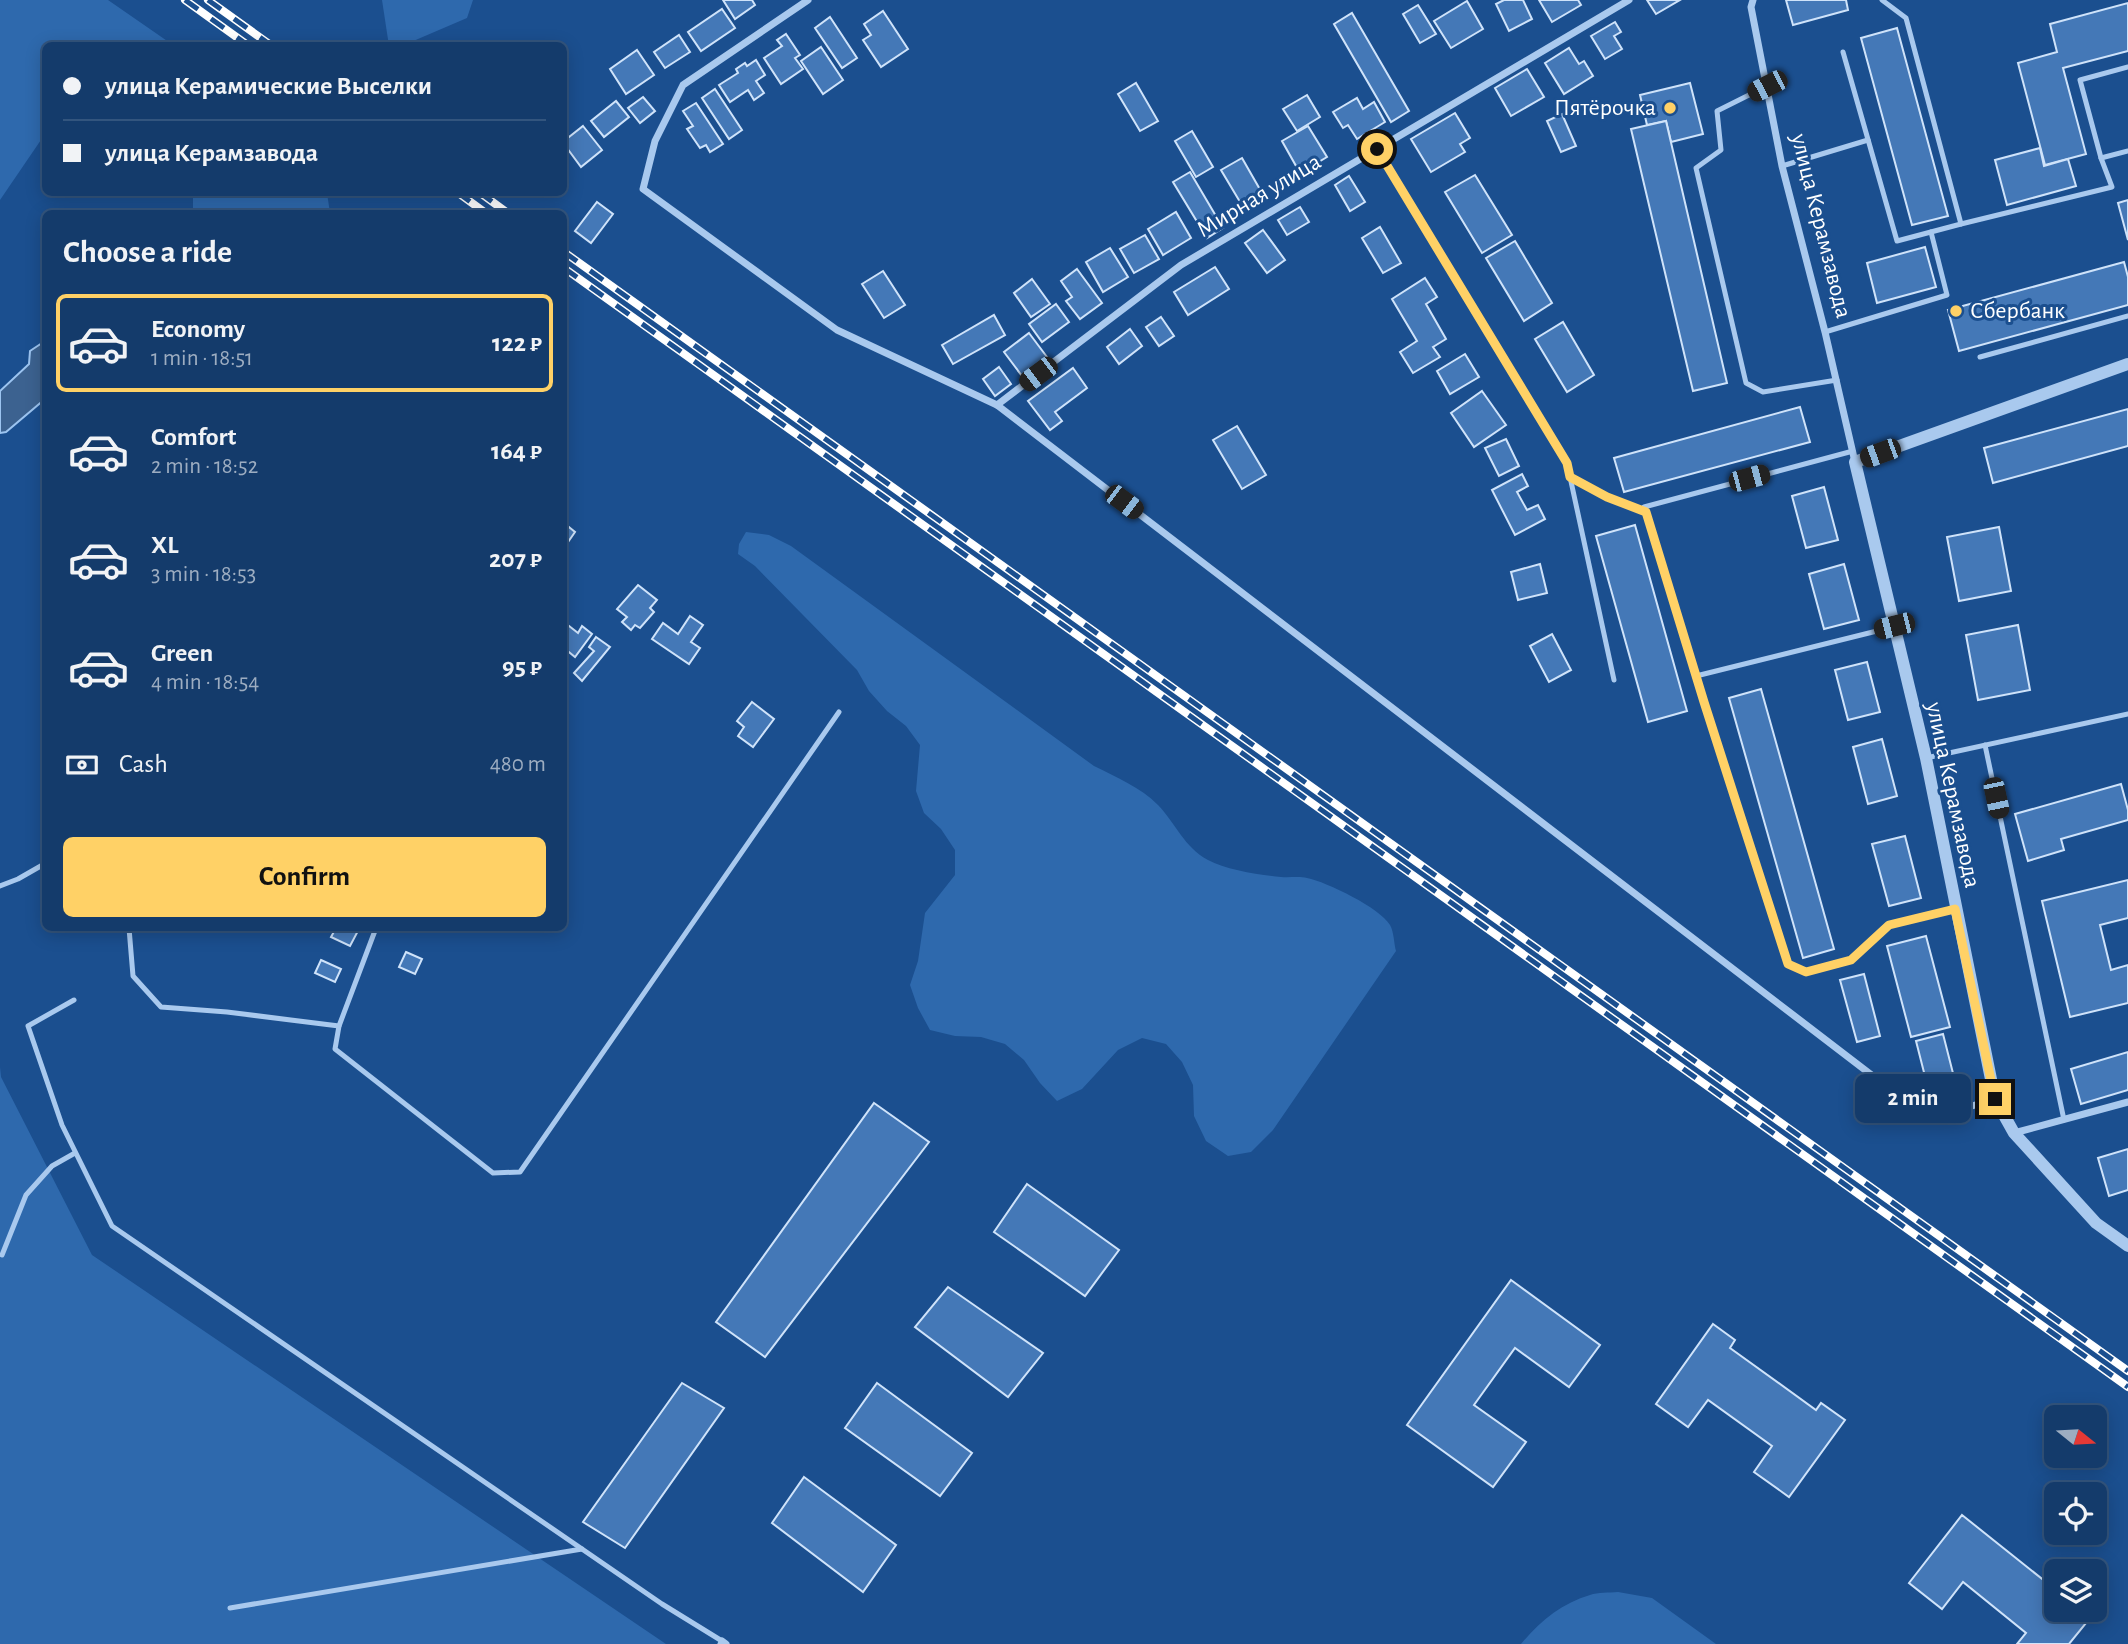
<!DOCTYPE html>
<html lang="en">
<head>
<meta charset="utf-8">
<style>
  :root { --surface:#143b6b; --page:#1d4271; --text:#f1f3f6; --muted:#9dadc1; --line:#33557e; --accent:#ffd166 }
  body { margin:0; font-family:"Alegreya Sans",sans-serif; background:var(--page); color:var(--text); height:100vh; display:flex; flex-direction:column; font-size:26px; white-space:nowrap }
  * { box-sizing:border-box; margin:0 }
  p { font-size:23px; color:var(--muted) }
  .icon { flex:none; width:38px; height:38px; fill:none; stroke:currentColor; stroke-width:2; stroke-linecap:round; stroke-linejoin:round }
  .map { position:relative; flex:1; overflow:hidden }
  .drawer { position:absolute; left:42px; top:210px; width:525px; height:721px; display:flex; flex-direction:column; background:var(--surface); border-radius:10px; box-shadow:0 4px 18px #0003,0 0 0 2px var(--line) }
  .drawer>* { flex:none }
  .hud { position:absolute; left:42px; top:42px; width:525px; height:154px; border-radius:10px; box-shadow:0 4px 18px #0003,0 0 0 2px var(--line); display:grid; align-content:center; height:154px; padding:0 21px; background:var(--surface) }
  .needle { width:46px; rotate:108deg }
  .fabs { position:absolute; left:2044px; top:1405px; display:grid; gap:14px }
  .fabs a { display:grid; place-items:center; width:63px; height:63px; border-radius:10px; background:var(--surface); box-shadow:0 4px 18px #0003,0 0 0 2px var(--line); font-size:35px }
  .end { position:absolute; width:32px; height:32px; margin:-16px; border:9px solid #ffd166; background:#111; box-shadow:0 0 0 4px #111 }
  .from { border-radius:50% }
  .bubble { position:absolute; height:49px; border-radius:10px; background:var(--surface); box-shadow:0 4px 18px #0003,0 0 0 2px var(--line); font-size:23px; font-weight:700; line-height:49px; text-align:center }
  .car { position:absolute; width:21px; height:42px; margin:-21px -10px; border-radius:9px; box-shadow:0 0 5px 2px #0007; background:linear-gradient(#222 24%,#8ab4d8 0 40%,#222 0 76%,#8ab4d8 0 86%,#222 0) }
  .hud b { display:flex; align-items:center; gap:24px; height:66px; font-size:26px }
  .hud b+b { border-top:2px solid var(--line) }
  .hud i { width:18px; height:18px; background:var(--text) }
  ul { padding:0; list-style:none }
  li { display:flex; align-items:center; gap:21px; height:98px; margin:0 14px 10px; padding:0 7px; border:4px solid transparent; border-radius:10px }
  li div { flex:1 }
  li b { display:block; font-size:26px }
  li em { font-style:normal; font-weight:700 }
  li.current { border-color:var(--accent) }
  li>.icon { width:63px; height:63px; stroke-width:1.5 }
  h2 { padding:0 21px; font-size:32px; line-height:84px }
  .pay { display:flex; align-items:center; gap:18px; height:77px; padding:0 21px; font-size:26px }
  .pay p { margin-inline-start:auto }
  .primary-button { display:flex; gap:14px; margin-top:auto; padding:14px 21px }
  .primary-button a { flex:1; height:80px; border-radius:10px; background:var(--accent); color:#111; font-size:28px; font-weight:700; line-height:80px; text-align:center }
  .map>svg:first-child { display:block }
</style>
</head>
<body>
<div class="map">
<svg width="2128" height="1644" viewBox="0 0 2128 1644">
  <rect width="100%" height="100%" fill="#1b4f8f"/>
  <g fill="#2e69ad">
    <path d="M0,0H108L173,45L46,46L45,134L0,200Z"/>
    <path d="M382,0H473L467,18L404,45L389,46Z"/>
    <path d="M193,193H327L330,213H193Z"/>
    <path d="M746,532L769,535L791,546L1094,766C1116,777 1140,787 1158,805C1176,824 1184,847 1208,860C1226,870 1260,875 1281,877C1289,878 1299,876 1307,878C1327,882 1380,908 1390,925C1394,932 1394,944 1396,951L1273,1130L1251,1152L1228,1156L1206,1141L1194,1116L1193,1085L1182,1062L1166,1044L1142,1038L1118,1050L1082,1089L1057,1101L1040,1083L1024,1060L1005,1044L981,1037L955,1036L930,1030L918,1008L910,985L918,961L925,913L955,875V850L941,829L924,813L916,791L920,745L906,726L887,711L869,691L857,670L755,566L738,554L739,544Z"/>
    <path d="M0,1067L1,1077L92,1255L666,1644H0Z"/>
    <path d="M1618,1592L1652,1598L1716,1644H1521C1539,1622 1562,1603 1590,1595C1598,1592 1609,1593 1618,1592Z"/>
  </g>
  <path fill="#3c6290" stroke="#9cc4f0" stroke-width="2" d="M45,341V399L6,432L0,433V391L29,364L30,351Z"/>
  <g fill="#4478b7" stroke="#cfe3fa" stroke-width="2">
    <path d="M723,0H752L755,5L735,19Z"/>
    <path d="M1504,0H1523L1532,19L1509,31L1496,4Z"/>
    <path d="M1539,0H1578L1581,5L1552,22Z"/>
    <path d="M1647,0H1680L1656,14Z"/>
    <path d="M1786,0H1846L1848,10L1793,25Z"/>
    <path d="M1467,1L1483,29L1451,48L1434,21Z"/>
    <path d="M2128,3V51L2063,68L2086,154L2045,165L2018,63L2057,52L2050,24Z"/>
    <path d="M1418,5L1436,34L1420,43L1403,14Z"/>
    <path d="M722,9L735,28L701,51L688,32Z"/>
    <path d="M883,11L908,49L881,67L863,40L871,35L864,24Z"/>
    <path d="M1352,13L1409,111L1391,122L1334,24Z"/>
    <path d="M830,17L857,58L842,68L815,28Z"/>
    <path d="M1615,22L1621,32L1614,36L1622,49L1605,59L1591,36Z"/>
    <path d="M1897,28L1948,216L1912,225L1861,38Z"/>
    <path d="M786,34L800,55L795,58L803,69L781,84L764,58L782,46L777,40Z"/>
    <path d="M679,35L690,52L665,68L654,52Z"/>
    <path d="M821,47L843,80L823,94L801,61Z"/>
    <path d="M1569,48L1579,64L1584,61L1593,76L1564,94L1545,63Z"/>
    <path d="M637,50L654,75L626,94L610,69Z"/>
    <path d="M756,60L765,75L756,81L764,93L754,100L748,90L730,102L719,85L738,73L736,69L745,63L747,66Z"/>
    <path d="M1527,69L1544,97L1511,116L1495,88Z"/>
    <path d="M1136,83L1158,121L1140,131L1118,94Z"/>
    <path d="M1690,83L1703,134L1671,142L1666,121L1647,125L1640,95Z"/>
    <path d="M715,89L742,130L729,139L702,98Z"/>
    <path d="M1307,95L1320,117L1297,131L1283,109Z"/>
    <path d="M643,97L655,111L640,123L628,108Z"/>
    <path d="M1357,98L1363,109L1374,102L1385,122L1357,139L1348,125L1343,128L1333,112Z"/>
    <path d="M616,101L629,117L604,137L591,121Z"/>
    <path d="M696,103L723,144L710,152L706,145L700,148L687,129L693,126L683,111Z"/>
    <path d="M1455,113L1470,138L1460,144L1465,152L1431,172L1411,139Z"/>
    <path d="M1562,114L1576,146L1561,152L1547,121Z"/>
    <path d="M1666,121L1727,383L1693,391L1631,129Z"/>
    <path d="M583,126L602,150L581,167L564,144V141Z"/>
    <path d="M1308,126L1327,157L1300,173L1282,141Z"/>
    <path d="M1192,131L1213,167L1196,177L1175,141Z"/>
    <path d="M2040,148L2044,166L2068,159L2076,186L2007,205L1995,160Z"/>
    <path d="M1242,158L1266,200L1246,212L1221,170Z"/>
    <path d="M1190,172L1223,228L1207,238L1173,182Z"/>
    <path d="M1475,175L1512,235L1482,253L1445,192Z"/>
    <path d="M1349,176L1365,202L1350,211L1335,185Z"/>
    <path d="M2128,200V240L2118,203Z"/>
    <path d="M597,202L613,214L591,243L575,231Z"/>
    <path d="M1300,207L1309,222L1287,235L1278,220Z"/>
    <path d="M1176,212L1191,238L1163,255L1148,229Z"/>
    <path d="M1380,227L1401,263L1383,273L1362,238Z"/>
    <path d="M1263,230L1285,260L1267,273L1245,243Z"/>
    <path d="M1145,235L1159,259L1134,273L1120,249Z"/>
    <path d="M1515,241L1552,303L1524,321L1486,258Z"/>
    <path d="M1925,247L1936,287L1877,303L1867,263Z"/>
    <path d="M1110,248L1128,277L1103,292L1086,262Z"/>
    <path d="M2124,262L2128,277V305L1959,351L1948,310Z"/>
    <path d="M1215,267L1229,289L1188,315L1174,292Z"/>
    <path d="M1077,269L1102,303L1080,319L1066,301L1072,297L1061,281Z"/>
    <path d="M883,271L905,305L884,318L862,284Z"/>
    <path d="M1425,278L1437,297L1426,304L1446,339L1433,347L1440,357L1413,373L1400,352L1417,341L1392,299Z"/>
    <path d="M1032,279L1050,304L1031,317L1014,293Z"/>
    <path d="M1056,304L1069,322L1042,342L1029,324Z"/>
    <path d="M994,315L1005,335L953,364L942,345Z"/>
    <path d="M1161,317L1174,336L1159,346L1146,327Z"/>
    <path d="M1563,322L1594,375L1567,392L1535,339Z"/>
    <path d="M1130,329L1142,346L1119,364L1107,347Z"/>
    <path d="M1029,333L1047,357L1022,376L1004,352Z"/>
    <path d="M1465,354L1479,377L1450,394L1437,371Z"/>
    <path d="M999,367L1011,384L995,396L983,379Z"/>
    <path d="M1073,368L1087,388L1055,412L1062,421L1050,430L1028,401Z"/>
    <path d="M1482,391L1506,425L1474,447L1451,413Z"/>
    <path d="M1800,407L1810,442L1624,492L1614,458Z"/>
    <path d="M2128,409V446L1993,483L1984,448Z"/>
    <path d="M1237,426L1266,475L1242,489L1213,440Z"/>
    <path d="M1506,439L1519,466L1499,476L1485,448Z"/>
    <path d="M1522,474L1528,486L1517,492L1527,510L1538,505L1545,519L1515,535L1492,490Z"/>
    <path d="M1824,487L1838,540L1806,548L1792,496Z"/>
    <path d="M564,523L575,532L566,545L564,543Z"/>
    <path d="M1635,525L1687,711L1648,722L1596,536Z"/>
    <path d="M1999,527L2011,591L1959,601L1947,537Z"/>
    <path d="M1540,564L1547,593L1518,600L1511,572Z"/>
    <path d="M1844,564L1859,620L1824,629L1809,574Z"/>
    <path d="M638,585L657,600L650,608L654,612L640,628L635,625L631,630L622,622L627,617L617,609Z"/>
    <path d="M690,616L703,625L691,642L700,648L689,664L652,639L663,623L678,634Z"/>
    <path d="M564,622L578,633L582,626L592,634L575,657L564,648Z"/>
    <path d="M2018,625L2030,690L1978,700L1966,635Z"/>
    <path d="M1552,634L1571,670L1549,682L1530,646Z"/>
    <path d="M596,637L610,647L582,681L574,673L594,651L589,647Z"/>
    <path d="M1867,662L1880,712L1848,720L1835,670Z"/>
    <path d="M1761,689L1834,949L1803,958L1729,698Z"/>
    <path d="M752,702L774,719L753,747L738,736L744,727L737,721Z"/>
    <path d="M1882,739L1897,796L1868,804L1853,747Z"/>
    <path d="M2121,784L2128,810V820L2061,839L2064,850L2028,861L2015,814Z"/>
    <path d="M1905,836L1921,898L1889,906L1872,844Z"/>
    <path d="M2128,880V918L2100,925L2111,970L2128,965V1003L2070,1017L2042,901Z"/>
    <path d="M336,928L359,929L350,946L331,937Z"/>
    <path d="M1926,936L1950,1027L1911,1037L1887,946Z"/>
    <path d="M406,952L422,959L415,974L399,967Z"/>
    <path d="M321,960L341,969L335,982L315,973Z"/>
    <path d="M1864,974L1880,1036L1857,1042L1840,980Z"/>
    <path d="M1943,1034L1956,1085L1929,1092L1916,1041Z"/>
    <path d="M2128,1052V1090L2081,1104L2071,1069Z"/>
    <path d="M874,1103L929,1142L765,1357L716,1322Z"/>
    <path d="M2128,1149V1190L2109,1196L2098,1158Z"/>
    <path d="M1027,1184L1119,1250L1085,1296L994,1232Z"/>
    <path d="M1511,1280L1600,1345L1569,1387L1515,1348L1474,1405L1526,1442L1493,1487L1407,1425Z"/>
    <path d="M948,1287L1043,1353L1008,1397L915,1327Z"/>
    <path d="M1713,1324L1735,1340L1730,1348L1816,1410L1821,1403L1845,1420L1789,1497L1754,1472L1772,1446L1708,1400L1688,1427L1656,1404Z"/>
    <path d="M682,1383L724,1408L625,1548L583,1522Z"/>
    <path d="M877,1383L972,1453L940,1496L845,1428Z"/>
    <path d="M804,1477L896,1545L863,1592L772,1523Z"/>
    <path d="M1962,1515L2056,1590V1610H2082L2091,1617L2069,1644H2017L2026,1633L1963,1582L1942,1609L1909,1583Z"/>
  </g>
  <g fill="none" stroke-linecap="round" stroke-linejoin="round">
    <g stroke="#a9c9ee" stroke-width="5">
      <path d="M1843,52L1897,241L1961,224L1906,18L1882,0"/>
      <path d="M1767,86L1717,111L1721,150L1696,168L1746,383L1763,392L1837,380"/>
      <path d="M1377,149L1567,463L1614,680"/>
      <path d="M2101,158L2128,151"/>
      <path d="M1782,166L1868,140"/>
      <path d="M1961,224L2112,187L2101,158L2080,80L2128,67"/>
      <path d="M1825,332L1947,295L1931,232"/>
      <path d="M1980,357L2128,316"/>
      <path d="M1853,451L1644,507L1704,702L1788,964L1806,972L1851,960L1889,925L1955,909"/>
      <path d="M1570,477L1607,497L1646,512"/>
      <path d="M1696,676L1893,627"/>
      <path d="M1985,745L2064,1120"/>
      <path d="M1926,758L2128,714"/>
      <path d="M0,886L18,879L46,863"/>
      <path d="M129,928L133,976L161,1007L227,1012L339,1026"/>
      <path d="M376,928L339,1026L335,1049L493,1173L520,1172L839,712"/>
      <path d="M74,1000L28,1026L62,1125L112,1226L662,1604L722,1641L720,1644"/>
      <path d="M2,1255L26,1195L52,1166L75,1153"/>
      <path d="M230,1608L582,1549"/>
    </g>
    <g stroke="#a9c9ee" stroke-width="7">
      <path d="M808,0L683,85L655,141L643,189L837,330L997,405L1929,1119L1995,1099"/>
      <path d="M1753,0L1751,7L1782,166L1825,332L1855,462"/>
      <path d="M997,405L1181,265L1629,0"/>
      <path d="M2014,1133L2128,1102"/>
      <path d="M722,1641L726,1644"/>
    </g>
    <path stroke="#a9c9ee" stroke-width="12" d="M2128,364L1855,462L1926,758L1995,1099L2014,1133L2096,1223L2128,1246"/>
    <g stroke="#fff" stroke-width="8">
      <g id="rail">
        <path d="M185,0L249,46"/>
        <path d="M208,0L272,46"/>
        <path d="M457,192L487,214"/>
        <path d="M479,192L509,214"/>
        <path d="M564,252L2128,1371"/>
        <path d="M564,268L2128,1387"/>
      </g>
    </g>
    <use href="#rail" stroke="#1b4f8f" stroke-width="5" stroke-dasharray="16" stroke-linecap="butt"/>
  </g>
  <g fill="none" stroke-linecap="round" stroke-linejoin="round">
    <path stroke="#ffd166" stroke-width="9" d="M1377,149L1567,463L1570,477L1607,497L1646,512L1704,702L1788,964L1806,972L1851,960L1889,925L1955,909L1995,1099"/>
  </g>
  <g fill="#ffd166" stroke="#1b4f8f" stroke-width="2.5">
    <circle cx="1670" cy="108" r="7"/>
    <circle cx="1956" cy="311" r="7"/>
  </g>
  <g text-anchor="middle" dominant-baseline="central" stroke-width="6" stroke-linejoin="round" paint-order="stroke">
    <g font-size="24" fill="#fff" stroke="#1b4f8f" text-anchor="end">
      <text x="1656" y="108">Пятёрочка</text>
      <text x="1970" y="311" text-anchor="start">Сбербанк</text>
    </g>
    <g font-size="24" fill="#fff" stroke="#1b4f8f">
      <text transform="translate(1259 196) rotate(-31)">Мирная улица</text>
      <text transform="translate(1821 226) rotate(76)">улица Керамзавода</text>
      <text transform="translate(1953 795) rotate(78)">улица Керамзавода</text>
    </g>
  </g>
</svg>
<div class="fabs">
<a><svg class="needle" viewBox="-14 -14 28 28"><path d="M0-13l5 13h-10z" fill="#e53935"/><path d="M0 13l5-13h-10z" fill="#9dadc1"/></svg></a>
<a><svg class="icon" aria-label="locate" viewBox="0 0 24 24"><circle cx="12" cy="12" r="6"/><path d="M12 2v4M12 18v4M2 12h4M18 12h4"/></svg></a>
<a><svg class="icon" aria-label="layers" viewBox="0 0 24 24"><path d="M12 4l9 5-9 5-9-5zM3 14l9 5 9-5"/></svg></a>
</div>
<i class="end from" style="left:1377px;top:149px"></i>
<i class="end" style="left:1995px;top:1099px"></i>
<div class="bubble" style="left:1855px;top:1074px;width:116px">2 min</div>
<i class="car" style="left:1767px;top:86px;rotate:243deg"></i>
<i class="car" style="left:1038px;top:374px;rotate:233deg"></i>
<i class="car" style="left:1880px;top:453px;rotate:250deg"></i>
<i class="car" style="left:1749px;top:478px;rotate:75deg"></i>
<i class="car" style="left:1124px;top:502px;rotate:127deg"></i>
<i class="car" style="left:1894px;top:626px;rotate:256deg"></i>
<i class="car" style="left:1996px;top:798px;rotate:168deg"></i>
<div class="hud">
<b><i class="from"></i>улица Керамические Выселки</b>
<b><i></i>улица Керамзавода</b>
</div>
<section class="drawer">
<h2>Choose a ride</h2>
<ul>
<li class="current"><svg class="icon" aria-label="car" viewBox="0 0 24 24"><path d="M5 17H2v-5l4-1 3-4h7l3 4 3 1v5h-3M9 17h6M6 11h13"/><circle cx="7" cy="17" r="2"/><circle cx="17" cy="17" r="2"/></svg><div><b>Economy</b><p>1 min · 18:51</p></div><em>122 ₽</em></li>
<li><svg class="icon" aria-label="car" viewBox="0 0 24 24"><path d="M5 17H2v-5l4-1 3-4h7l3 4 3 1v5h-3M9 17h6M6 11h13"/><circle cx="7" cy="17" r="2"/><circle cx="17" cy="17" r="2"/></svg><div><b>Comfort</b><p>2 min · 18:52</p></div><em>164 ₽</em></li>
<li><svg class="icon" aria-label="car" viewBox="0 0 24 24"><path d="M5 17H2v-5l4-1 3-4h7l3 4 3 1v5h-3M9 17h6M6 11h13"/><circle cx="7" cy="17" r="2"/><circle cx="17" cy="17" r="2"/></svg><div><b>XL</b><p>3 min · 18:53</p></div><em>207 ₽</em></li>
<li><svg class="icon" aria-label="car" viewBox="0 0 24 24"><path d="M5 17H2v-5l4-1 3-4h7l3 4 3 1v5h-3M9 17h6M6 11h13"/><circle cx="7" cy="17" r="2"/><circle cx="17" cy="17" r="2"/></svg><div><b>Green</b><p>4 min · 18:54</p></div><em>95 ₽</em></li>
</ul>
<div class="pay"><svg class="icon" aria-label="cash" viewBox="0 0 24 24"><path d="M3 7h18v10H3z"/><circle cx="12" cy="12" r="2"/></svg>Cash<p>480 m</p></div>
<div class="primary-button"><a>Confirm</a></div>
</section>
</div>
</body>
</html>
